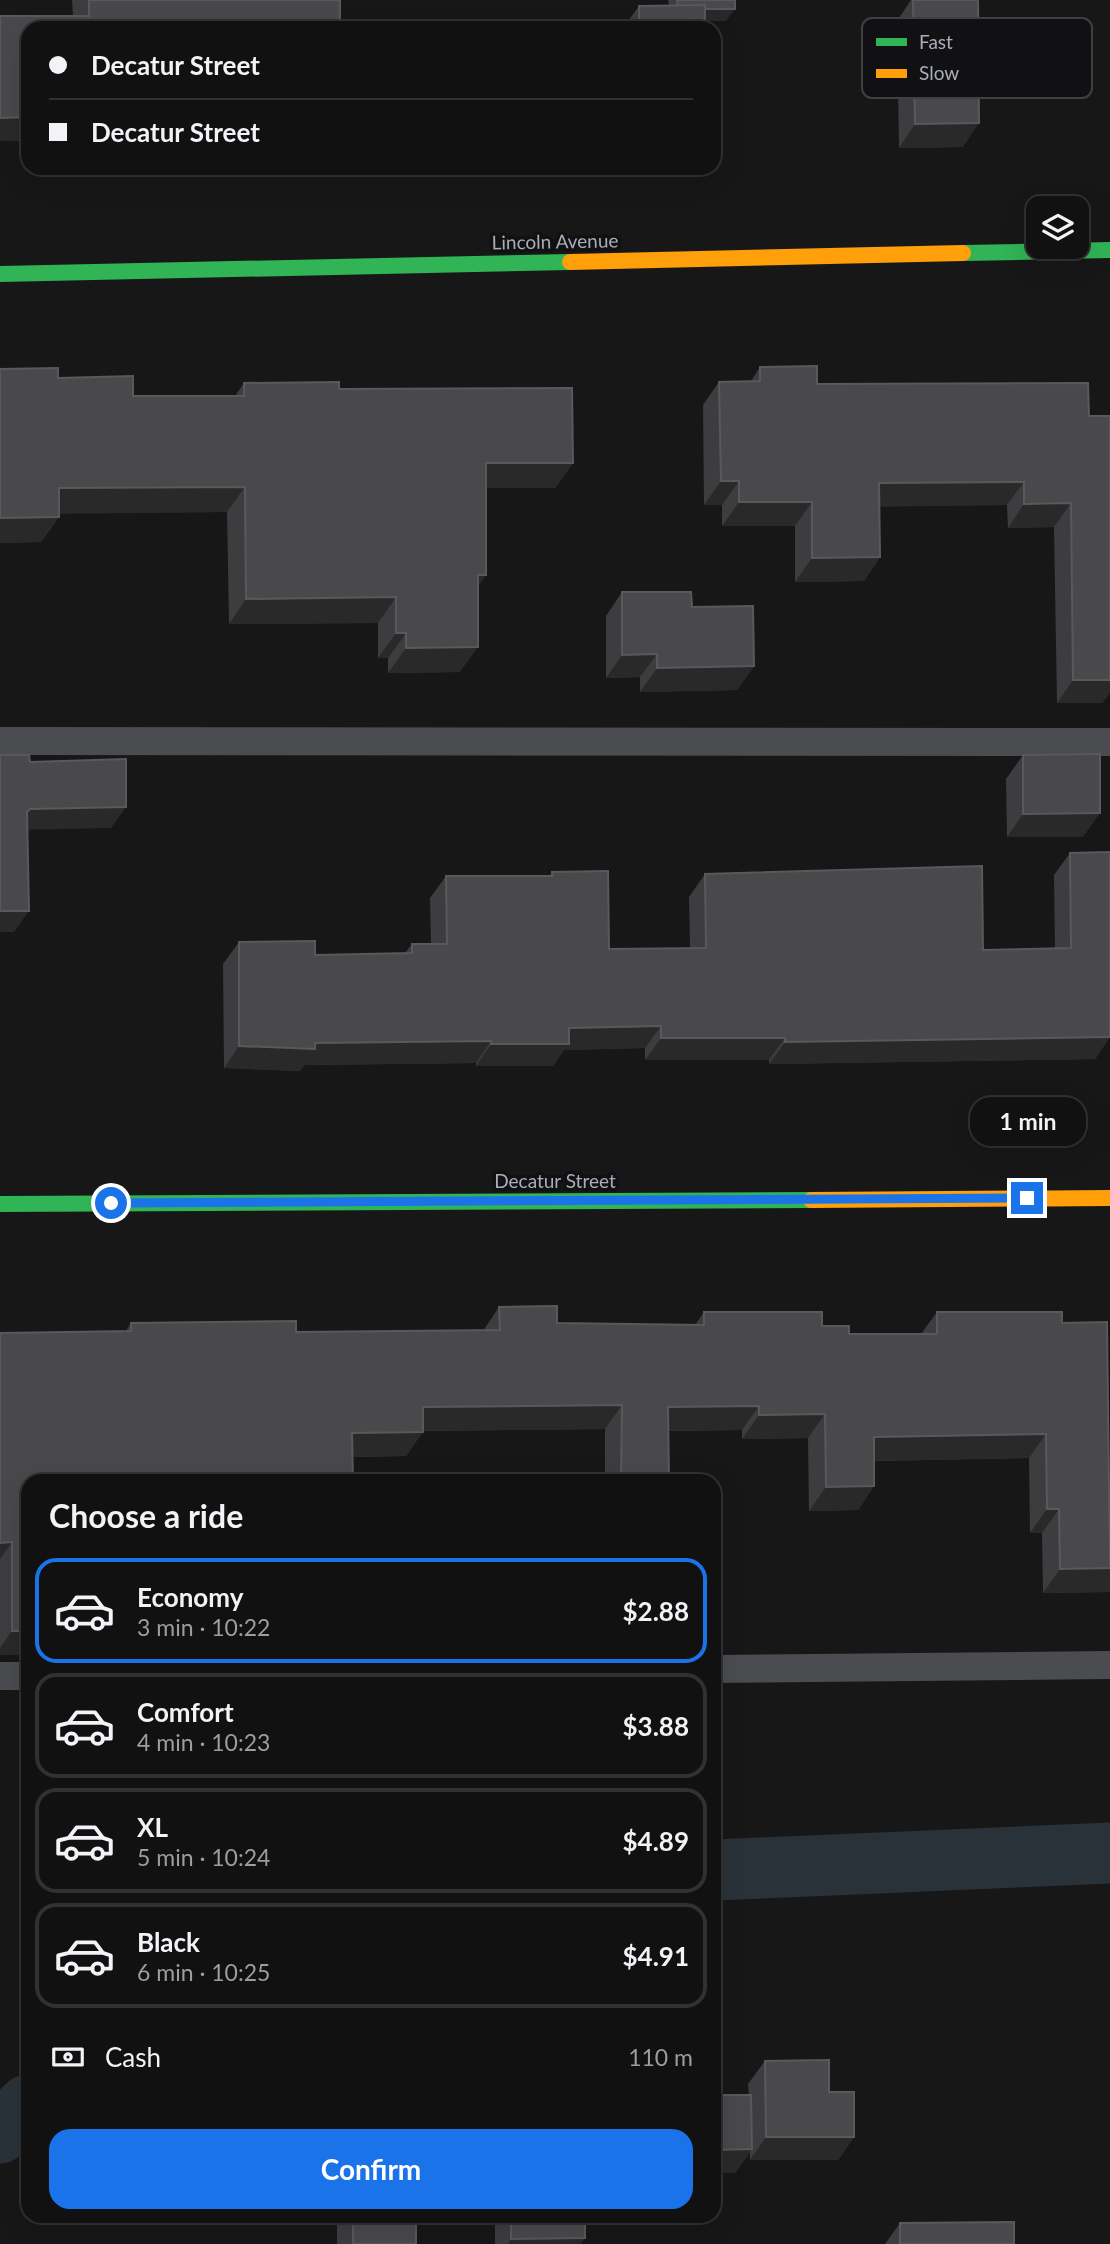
<!DOCTYPE html>
<html lang="en">
<head>
<meta charset="utf-8">
<style>
  :root { --surface:#111; --page:#1a1a1a; --text:#f1f3f6; --muted:#9c9d9f; --line:#303131; --accent:#1a73e8 }
  body { margin:0; font-family:Lato,sans-serif; background:var(--page); color:var(--text); height:100vh; display:flex; flex-direction:column; font-size:26px; white-space:nowrap }
  * { box-sizing:border-box; margin:0 }
  p { font-size:23px; color:var(--muted) }
  .icon { flex:none; width:38px; height:38px; fill:none; stroke:currentColor; stroke-width:2; stroke-linecap:round; stroke-linejoin:round }
  .map { position:relative; flex:1; overflow:hidden }
  .sheet { position:absolute; left:21px; top:1474px; width:700px; height:749px; display:flex; flex-direction:column; background:var(--surface); border-radius:21px; box-shadow:0 7px 28px #0002,0 0 0 2px var(--line) }
  .sheet>* { flex:none }
  .top-card { position:absolute; left:21px; top:21px; width:700px; height:154px; border-radius:21px; box-shadow:0 7px 28px #0002,0 0 0 2px var(--line); display:grid; align-content:center; height:154px; padding:0 28px; background:var(--surface) }
  .fabs { position:absolute; left:1026px; top:196px; display:grid; gap:14px }
  .fabs a { display:grid; place-items:center; width:63px; height:63px; border-radius:14px; background:var(--surface); box-shadow:0 7px 28px #0002,0 0 0 2px var(--line); font-size:35px }
  .end { position:absolute; width:32px; height:32px; margin:-16px; border:9px solid #1a73e8; background:#fff; box-shadow:0 0 0 4px #fff }
  .from { border-radius:50% }
  .bubble { position:absolute; height:49px; border-radius:21px; background:var(--surface); box-shadow:0 7px 28px #0002,0 0 0 2px var(--line); font-size:23px; font-weight:700; line-height:49px; text-align:center }
  .top-card b { display:flex; align-items:center; gap:24px; height:66px; font-size:26px }
  .top-card b+b { border-top:2px solid var(--line) }
  .top-card i { width:18px; height:18px; background:var(--text) }
  ul { padding:0; list-style:none }
  li { display:flex; align-items:center; gap:21px; height:105px; margin:0 14px 10px; padding:0 14px; border:4px solid var(--line); border-radius:21px }
  li div { flex:1 }
  li b { display:block; font-size:26px }
  li em { font-style:normal; font-weight:700 }
  li.active { border-color:var(--accent) }
  li>.icon { width:63px; height:63px; stroke-width:1.5 }
  h2 { padding:0 28px; font-size:32px; line-height:84px }
  .pay { display:flex; align-items:center; gap:18px; height:77px; padding:0 28px; font-size:26px }
  .pay p { margin-inline-start:auto }
  .button { display:flex; gap:14px; margin-top:auto; padding:14px 28px }
  .button a { flex:1; height:80px; border-radius:21px; background:var(--accent); color:#fff; font-size:28px; font-weight:700; line-height:80px; text-align:center }
  .map>svg:first-child { display:block }
</style>
</head>
<body>
<div class="map">
<svg width="1110" height="2244" viewBox="0 0 1110 2244">
  <rect width="100%" height="100%" fill="#171717"/>
  <g fill="none" stroke-linecap="round" stroke-linejoin="round">
    <g stroke="#2a3239" stroke-width="61">
      <path d="M714,1870L1110,1853"/>
      <path d="M0,2133L28,2105"/>
    </g>
    <g stroke="#4b4c50" stroke-width="28">
      <path d="M0,741L1110,742"/>
      <path d="M714,1669L1110,1665"/>
      <path d="M0,1676H28"/>
    </g>
    <g stroke="#30b455" stroke-width="16">
      <path d="M963,253L1110,250"/>
      <path d="M0,274L570,262"/>
      <path d="M0,1204L811,1200"/>
    </g>
    <g stroke="#ff9f0a" stroke-width="16">
      <path d="M570,262L963,253"/>
      <path d="M811,1200L1110,1198"/>
    </g>
  </g>
  <g fill="#3d3d3f">
    <path d="M72,0H340L28,28V141H0V16H73Z"/>
    <path d="M668,0H735L726,21H705V28H623L639,6H669Z"/>
    <path d="M911,0H978L963,147L899,148L897,21Z"/>
    <path d="M760,367L817,384L1089,416H1110V693L1102,703H1057L1054,527L1008,528L1007,505L880,506V557L864,581L795,582V526H722V505H704L703,405L719,382L751,381Z"/>
    <path d="M0,369L58,378L133,396H235L244,383L339,389L573,463L555,488H486V575L478,586L460,672L388,673V658H378V623L229,624L227,512L59,513V517L41,542L0,543Z"/>
    <path d="M622,592L692,607L754,666L737,690L640,692V677L606,678V616Z"/>
    <path d="M1023,755L1083,837H1007L1006,779Z"/>
    <path d="M1070,853L1110,1037L1095,1059L769,1064V1060H645V1048L564,1050L553,1066H476V1063L304,1065L300,1071L224,1068L223,964L239,942L315,955L405,953L412,944H431L430,898L446,876H550L552,872L609,949L690,948L689,897L705,874L983,950L1055,949L1054,875Z"/>
    <path d="M499,1307L557,1323L695,1325L704,1312L822,1326L849,1334H921L937,1312L1062,1323L1109,1502H1110V1592L1043,1593L1042,1533H1030L1029,1458L874,1461V1486L858,1510L809,1511L808,1438L742,1439V1430L669,1431V1480H605V1429L423,1431L406,1456L352,1457L28,1480V1654L0,1655V1333L126,1331L131,1323L296,1332L483,1331Z"/>
    <path d="M765,2061L829,2092L854,2137L838,2160H750V2152L735,2173L749,2095L748,2084Z"/>
    <rect x="337" y="2216" width="79" height="28"/>
    <path d="M495,2216H585L581,2244H495Z"/>
    <path d="M900,2223L1014,2244H885Z"/>
  </g>
  <g fill="#29292a">
    <path d="M678,9H735L726,21H669Z"/>
    <path d="M28,117V141H0V118Z"/>
    <path d="M979,123L963,147L899,148L915,124Z"/>
    <path d="M486,463H573L555,488H468Z"/>
    <path d="M721,481H739L722,505H704Z"/>
    <path d="M1024,482L1007,505L863,507L879,483Z"/>
    <path d="M245,487L227,512L41,514L59,488Z"/>
    <path d="M739,502H812L795,526H722Z"/>
    <path d="M1071,503L1054,527L1008,528L1024,504Z"/>
    <path d="M59,517L41,542L0,543V518Z"/>
    <path d="M880,557L864,581L795,582L812,558Z"/>
    <path d="M478,575H486L468,600Z"/>
    <path d="M396,597L378,623L229,624L246,599Z"/>
    <path d="M396,633H406L388,658H378Z"/>
    <path d="M478,647L460,672L388,673L406,648Z"/>
    <path d="M657,654L640,677L606,678L622,655Z"/>
    <path d="M754,666L737,690L640,692L657,668Z"/>
    <path d="M1110,679V693L1102,703H1057L1073,680Z"/>
    <path d="M126,807L111,828L15,830L30,809Z"/>
    <path d="M1100,813L1083,837H1007L1023,814Z"/>
    <path d="M0,911H29L14,932H0Z"/>
    <path d="M661,1026L645,1048L564,1050L553,1066H476L491,1044L569,1028Z"/>
    <path d="M1110,1037L1095,1059L769,1064L785,1042Z"/>
    <path d="M661,1038H785L769,1060H645Z"/>
    <path d="M491,1041L476,1063L304,1065L300,1071L224,1068L239,1046L315,1043Z"/>
    <path d="M622,1405L605,1429L406,1431L423,1407Z"/>
    <path d="M759,1406L742,1430L651,1431L668,1407Z"/>
    <path d="M825,1414L808,1438L742,1439L759,1415Z"/>
    <path d="M423,1432L406,1456L335,1457L352,1433Z"/>
    <path d="M1046,1434L1029,1458L858,1461L874,1437Z"/>
    <path d="M874,1486L858,1510L809,1511L826,1487Z"/>
    <path d="M1047,1509H1059L1042,1533H1030Z"/>
    <path d="M12,1542L0,1559V1543Z"/>
    <path d="M1110,1568V1592L1043,1593L1060,1569Z"/>
    <path d="M12,1631H28V1654L0,1655V1648Z"/>
    <path d="M766,2137H854L838,2160H750Z"/>
    <path d="M752,2149L735,2173H714V2150Z"/>
    <path d="M585,2238L581,2244H508L511,2239Z"/>
  </g>
  <g fill="#49494c" stroke="#58595d" stroke-width="2">
    <path d="M89,0H340V28H28V117L0,118V16H89Z"/>
    <path d="M677,0H735V9H705V5L678,6Z"/>
    <path d="M913,0H978L979,123L915,124Z"/>
    <path d="M705,5V28H616H639V6Z"/>
    <path d="M817,366V384L1088,383L1089,416H1110V680H1073L1071,503L1024,504V482L879,483L880,557L812,558V502H739V481H721L719,382L760,381V367Z"/>
    <path d="M58,368V378L133,376V396H244V383L339,382V389L572,388L573,463H486V575H478V647L406,648V633H396V597L246,599L245,487L59,488V517L0,518V369Z"/>
    <path d="M622,592H691L692,607L753,606L754,666L657,668V654L622,655Z"/>
    <path d="M1100,754V813L1023,814V755Z"/>
    <path d="M0,755H29L30,762L126,759V807L30,809L27,812L29,911H0Z"/>
    <path d="M1110,852V1037L785,1042V1038H661V1026L569,1028V1044H491V1041L315,1043V1049L239,1046V942L315,941V955L412,953V944H447L446,876H552V872L608,871L609,949L706,948L705,874L982,866L983,950L1071,948L1070,853Z"/>
    <path d="M557,1306V1323L704,1325V1312H822V1326H849V1334H937V1312H1062V1323L1107,1322L1110,1568L1060,1569L1059,1509H1047L1046,1434L874,1437V1486L826,1487L825,1414L759,1415V1406L668,1407L669,1480H621L622,1405L423,1407V1432L352,1433L353,1480H28V1631H12V1542L0,1543V1333L131,1331V1323L296,1321V1332L500,1330L499,1307Z"/>
    <path d="M829,2060V2092H854V2137H766L765,2061Z"/>
    <path d="M714,2095H751L752,2149L714,2150Z"/>
    <rect x="353" y="2216" width="63" height="28"/>
    <path d="M511,2216H585V2238L511,2239Z"/>
    <path d="M1014,2222V2244H900V2223Z"/>
  </g>
  <g fill="none" stroke-linecap="round" stroke-linejoin="round">
    <path stroke="#1a73e8" stroke-width="9" d="M111,1203L1027,1198"/>
  </g>
  <g text-anchor="middle" dominant-baseline="central" stroke-width="7" stroke-linejoin="round" paint-order="stroke">
    <g font-size="19" fill="#a8adb8" stroke="#111113">
      <text transform="translate(555 241) rotate(-1)">Lincoln Avenue</text>
      <text x="555" y="1180">Decatur Street</text>
    </g>
  </g>
  <rect x="862" y="18" width="230" height="80" rx="10" fill="#111113" stroke="#3e4045" stroke-width="2"/>
  <rect x="876" y="38" width="31" height="8" fill="#30b455"/>
  <rect x="876" y="69" width="31" height="9" fill="#ff9f0a"/>
  <g font-size="19" fill="#a8adb8">
    <text x="919" y="49">Fast</text>
    <text x="919" y="80">Slow</text>
  </g>
</svg>
<div class="fabs">
<a><svg class="icon" aria-label="layers" viewBox="0 0 24 24"><path d="M12 4l9 5-9 5-9-5zM3 14l9 5 9-5"/></svg></a>
</div>
<i class="end from" style="left:111px;top:1203px"></i>
<i class="end" style="left:1027px;top:1198px"></i>
<div class="bubble" style="left:970px;top:1097px;width:116px">1 min</div>
<div class="top-card">
<b><i class="from"></i>Decatur Street</b>
<b><i></i>Decatur Street</b>
</div>
<section class="sheet">
<h2>Choose a ride</h2>
<ul>
<li class="active"><svg class="icon" aria-label="car" viewBox="0 0 24 24"><path d="M5 17H2v-5l4-1 3-4h7l3 4 3 1v5h-3M9 17h6M6 11h13"/><circle cx="7" cy="17" r="2"/><circle cx="17" cy="17" r="2"/></svg><div><b>Economy</b><p>3 min · 10:22</p></div><em>$2.88</em></li>
<li><svg class="icon" aria-label="car" viewBox="0 0 24 24"><path d="M5 17H2v-5l4-1 3-4h7l3 4 3 1v5h-3M9 17h6M6 11h13"/><circle cx="7" cy="17" r="2"/><circle cx="17" cy="17" r="2"/></svg><div><b>Comfort</b><p>4 min · 10:23</p></div><em>$3.88</em></li>
<li><svg class="icon" aria-label="car" viewBox="0 0 24 24"><path d="M5 17H2v-5l4-1 3-4h7l3 4 3 1v5h-3M9 17h6M6 11h13"/><circle cx="7" cy="17" r="2"/><circle cx="17" cy="17" r="2"/></svg><div><b>XL</b><p>5 min · 10:24</p></div><em>$4.89</em></li>
<li><svg class="icon" aria-label="car" viewBox="0 0 24 24"><path d="M5 17H2v-5l4-1 3-4h7l3 4 3 1v5h-3M9 17h6M6 11h13"/><circle cx="7" cy="17" r="2"/><circle cx="17" cy="17" r="2"/></svg><div><b>Black</b><p>6 min · 10:25</p></div><em>$4.91</em></li>
</ul>
<div class="pay"><svg class="icon" aria-label="cash" viewBox="0 0 24 24"><path d="M3 7h18v10H3z"/><circle cx="12" cy="12" r="2"/></svg>Cash<p>110 m</p></div>
<div class="button"><a>Confirm</a></div>
</section>
</div>
</body>
</html>
